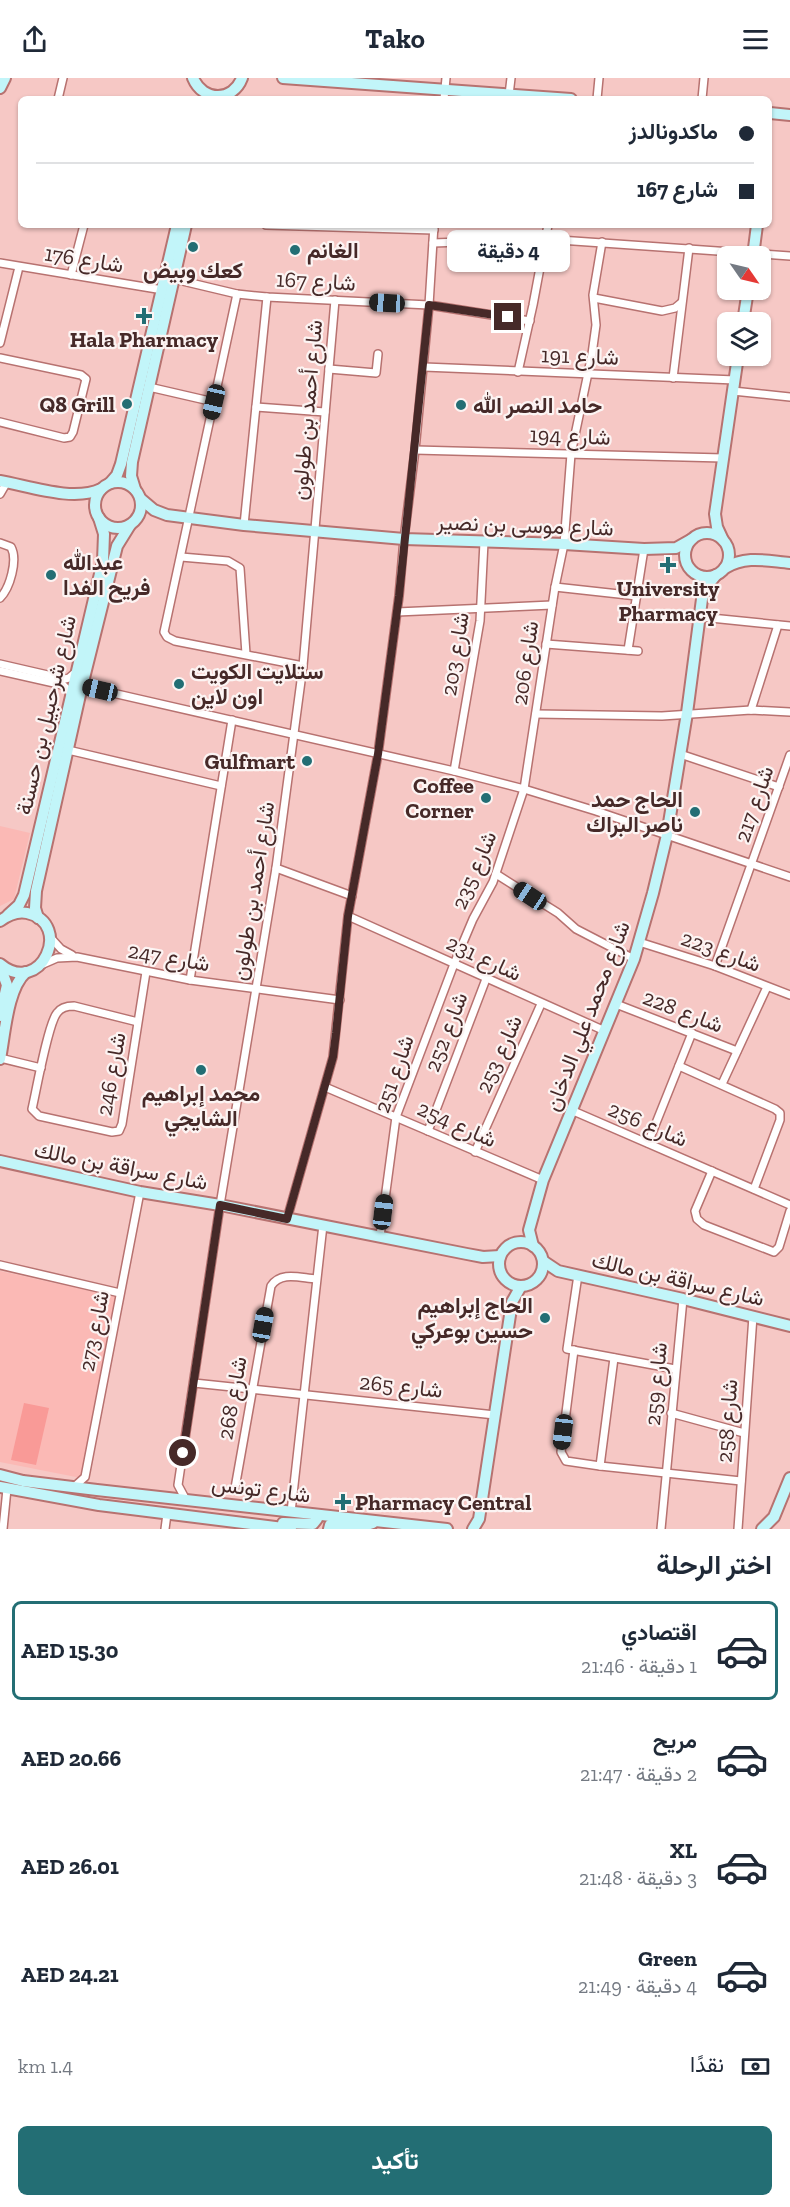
<!DOCTYPE html>
<html lang="ar">
<head>
<meta charset="utf-8">
<style>
  :root { --surface:#fff; --page:#f6f6f7; --text:#1f2937; --muted:#747a83; --line:#e0e1e3; --accent:#236e74 }
  body { margin:0; font-family:"Zilla Slab",Vazirmatn,serif; background:var(--page); color:var(--text); direction:rtl; height:100vh; display:flex; flex-direction:column; font-size:22px; white-space:nowrap }
  * { box-sizing:border-box; margin:0 }
  p { font-size:20px; color:var(--muted) }
  .icon { flex:none; width:33px; height:33px; fill:none; stroke:currentColor; stroke-width:2; stroke-linecap:round; stroke-linejoin:round }
  .map { position:relative; height:1451px; overflow:hidden; direction:ltr }
  .sheet { display:flex; flex-direction:column; background:var(--surface); flex:1 }
  .sheet>* { flex:none }
  .banner { position:absolute; left:18px; top:18px; width:754px; height:132px; border-radius:9px; box-shadow:0 2px 4px #0004; direction:rtl; display:grid; align-content:center; height:132px; padding:0 18px; background:var(--surface) }
  .needle { width:39px; rotate:124deg }
  .buttons { position:absolute; left:717px; top:168px; display:grid; gap:12px }
  .buttons a { display:grid; place-items:center; width:54px; height:54px; border-radius:9px; background:var(--surface); box-shadow:0 2px 4px #0004; font-size:30px }
  .end { position:absolute; width:27px; height:27px; margin:-14px; border:8px solid #462928; background:#fff; box-shadow:0 0 0 3px #fff }
  .from { border-radius:50% }
  .bubble { position:absolute; height:42px; border-radius:9px; background:var(--surface); box-shadow:0 2px 4px #0004; font-size:20px; font-weight:700; line-height:42px; text-align:center; direction:rtl }
  .car { position:absolute; width:18px; height:36px; margin:-18px -9px; border-radius:8px; box-shadow:0 0 4px 2px #0007; background:linear-gradient(#222 24%,#8ab4d8 0 40%,#222 0 76%,#8ab4d8 0 86%,#222 0) }
  .banner b { display:flex; align-items:center; gap:21px; height:57px; font-size:22px }
  .banner b+b { border-top:2px solid var(--line) }
  .banner i { width:15px; height:15px; background:var(--text) }
  ul { padding:0; list-style:none }
  li { display:flex; align-items:center; gap:18px; height:99px; margin:0 12px 9px; padding:0 6px; border:3px solid transparent; border-radius:9px }
  li div { flex:1 }
  li b { display:block; font-size:22px }
  li em { font-style:normal; font-weight:700 }
  li.active { border-color:var(--accent) }
  li>.icon { width:54px; height:54px; stroke-width:1.5 }
  h2 { padding:0 18px; font-size:27px; line-height:72px }
  .pay { display:flex; align-items:center; gap:15px; height:66px; padding:0 18px; font-size:22px }
  .pay p { margin-inline-start:auto }
  .primary-button { display:flex; gap:12px; margin-top:auto; padding:12px 18px }
  .primary-button a { flex:1; height:69px; border-radius:9px; background:var(--accent); color:#fff; font-size:24px; font-weight:700; line-height:69px; text-align:center }
  header { display:flex; justify-content:space-between; align-items:center; height:78px; padding:0 18px; background:var(--surface); font-size:27px; font-weight:700 }
  .map>svg:first-child { display:block }
</style>
</head>
<body>
<header><svg class="icon" aria-label="menu" viewBox="0 0 24 24"><path d="M4 6h16M4 12h16M4 18h16"/></svg>Tako<svg class="icon" aria-label="share" viewBox="0 0 24 24"><path d="M12 15V3M7 8l5-5 5 5M5 13v7h14v-7"/></svg></header>
<div class="map">
<svg width="790" height="1451" viewBox="0 0 790 1451">
  <rect width="100%" height="100%" fill="#f6c8c5"/>
  <g fill="#fbb9b5">
    <path d="M0,748L30,755L14,821L0,828Z"/>
    <path d="M0,1193L117,1219L81,1400L0,1384Z"/>
  </g>
  <path fill="#f99a97" d="M24,1325L49,1330L36,1387L11,1382Z"/>
  <g fill="none" stroke-linecap="round" stroke-linejoin="round">
    <g stroke="#b77270" stroke-width="10">
      <g id="street">
        <path d="M509,17L511,0"/>
        <path d="M58,21L63,0"/>
        <path d="M444,21L446,0"/>
        <path d="M597,21L599,0"/>
        <path d="M702,21L704,0"/>
        <path d="M266,147L434,152"/>
        <path d="M433,165L545,161L790,178"/>
        <path d="M0,185L163,212"/>
        <path d="M71,197L84,147"/>
        <path d="M174,201L237,216L267,219L429,227L530,243"/>
        <path d="M237,216L164,554L167,559L175,563L303,588"/>
        <path d="M594,220L662,233L675,230L681,225"/>
        <path d="M0,265L19,189"/>
        <path d="M0,280L81,297L86,301L73,354L70,359L64,360L0,344"/>
        <path d="M424,289L735,302"/>
        <path d="M329,291L376,295L378,276"/>
        <path d="M518,294L533,227L548,147"/>
        <path d="M673,300L689,170"/>
        <path d="M149,309L214,324"/>
        <path d="M733,313L790,319"/>
        <path d="M256,329L325,334"/>
        <path d="M415,372L723,380"/>
        <path d="M0,416L7,404"/>
        <path d="M244,447L267,219"/>
        <path d="M0,465L11,469C18,482 10,510 0,520"/>
        <path d="M181,479L228,483L240,490L246,576"/>
        <path d="M555,509L637,518"/>
        <path d="M397,534L552,527"/>
        <path d="M701,539L790,548"/>
        <path d="M546,566L638,573"/>
        <path d="M628,572L644,471"/>
        <path d="M0,586L65,601L69,600L76,594"/>
        <path d="M0,593L63,607L69,613L71,618"/>
        <path d="M82,608L454,693L524,711L596,733L790,799"/>
        <path d="M751,632L778,547"/>
        <path d="M536,636L662,638L751,632L790,634"/>
        <path d="M68,672L221,708"/>
        <path d="M680,676L779,709"/>
        <path d="M454,693L480,543L484,464"/>
        <path d="M276,790L352,818"/>
        <path d="M496,796L558,835L576,851L634,881"/>
        <path d="M348,838L605,953"/>
        <path d="M51,860L61,871L72,877"/>
        <path d="M639,864L715,888L790,917"/>
        <path d="M41,887L57,880L77,879L190,902L340,922"/>
        <path d="M715,888L790,677"/>
        <path d="M190,902L232,642"/>
        <path d="M616,926L737,973"/>
        <path d="M138,944L74,928C67,928 61,929 57,935C48,946 36,1014 32,1031L39,1038L112,1054L119,1053L122,1046L146,894"/>
        <path d="M0,980L41,990"/>
        <path d="M679,988L775,1031L780,1035V1042L754,1111"/>
        <path d="M722,1006L767,909"/>
        <path d="M325,1009L543,1102"/>
        <path d="M571,1032L790,1127"/>
        <path d="M428,1053L486,901"/>
        <path d="M648,1065L692,955"/>
        <path d="M475,1074L541,926"/>
        <path d="M712,1093L695,1133L697,1141L704,1147L774,1174L779,1169L790,1133"/>
        <path d="M287,1141L333,979L348,838L378,676L399,518L404,461L415,372L429,227L434,147"/>
        <path d="M380,1158L396,1039L454,886L473,841L493,804L524,711L555,509L564,466L571,376L592,276L596,247L593,217L602,164"/>
        <path d="M0,1187L120,1215"/>
        <path d="M578,1197L567,1271L675,1291"/>
        <path d="M574,1272L561,1374L566,1383L600,1388L741,1403"/>
        <path d="M194,1305L495,1337"/>
        <path d="M671,1335L744,1355"/>
        <path d="M600,1388L614,1280"/>
        <path d="M75,1408L85,1399L140,1114"/>
        <path d="M235,1410L271,1208C281,1193 300,1200 316,1201"/>
        <path d="M186,1422L178,1407L220,1127L276,790L303,588L335,222"/>
        <path d="M291,1434L323,1147"/>
        <path d="M3,1451L7,1411"/>
        <path d="M165,1451L167,1436"/>
        <path d="M661,1451L683,1221"/>
        <path d="M738,1451L753,1238"/>
      </g>
    </g>
    <g stroke="#b77270" stroke-width="14">
      <g id="secondary">
        <path d="M193,0C203,24 233,24 242,0"/>
        <path d="M283,0L571,21"/>
        <path d="M0,10L5,0"/>
        <path d="M770,35L790,37"/>
        <path d="M753,178L757,147"/>
        <path d="M743,244L748,212"/>
        <path d="M0,403C29,408 73,424 101,411"/>
        <circle cx="118" cy="427" r="23"/>
        <path d="M110,405L117,397L121,386L177,147"/>
        <path d="M135,411L131,398L132,384L186,147"/>
        <path d="M141,421L154,432L167,437L244,447L404,461L564,466L644,471L676,470L692,461"/>
        <circle cx="707" cy="477" r="22"/>
        <path d="M723,462L717,449L715,436L738,278"/>
        <path d="M725,490C746,477 767,483 790,485"/>
        <path d="M8,837L19,827L24,817L103,483L104,456L99,440"/>
        <path d="M38,840L35,830L36,813L82,608L117,468L130,447"/>
        <path d="M0,843C8,837 17,833 27,835C74,845 41,920 0,886"/>
        <path d="M0,938L7,907L0,888"/>
        <path d="M0,981C5,956 7,911 26,894"/>
        <path d="M0,1083L140,1114L220,1127L467,1176L483,1179L500,1178"/>
        <circle cx="521" cy="1186" r="22"/>
        <path d="M533,1168L529,1152L543,1102L634,881L653,815L667,757L687,635L702,521L707,508L716,497"/>
        <path d="M543,1183L558,1193L683,1221L790,1248"/>
        <path d="M0,1397L23,1403L97,1412L447,1451"/>
        <path d="M0,1409L99,1427L291,1451"/>
        <path d="M283,1445L313,1446L317,1441L315,1437"/>
        <path d="M329,1451L330,1447L360,1449L373,1445"/>
        <path d="M473,1451L479,1441L512,1224L521,1208"/>
        <path d="M762,1451L774,1439L790,1400"/>
      </g>
    </g>
    <use href="#street" stroke="#fff" stroke-width="7"/>
    <use href="#secondary" stroke="#c2f5f9" stroke-width="10"/>
  </g>
  <g fill="none" stroke-linecap="round" stroke-linejoin="round">
    <path stroke="#462928" stroke-width="8" d="M183,1375L220,1127L287,1141L333,979L336,955L348,838L378,676L399,518L429,227L508,239"/>
  </g>
  <g fill="#236e74" stroke="#fcf4f3" stroke-width="2">
    <circle cx="193" cy="169" r="6"/>
    <circle cx="295" cy="172" r="6"/>
    <path d="M141 229h6v6h6v6h-6v6h-6v-6h-6v-6h6z"/>
    <circle cx="127" cy="326" r="6"/>
    <circle cx="461" cy="327" r="6"/>
    <path d="M665 478h6v6h6v6h-6v6h-6v-6h-6v-6h6z"/>
    <circle cx="51" cy="497" r="6"/>
    <circle cx="179" cy="606" r="6"/>
    <circle cx="307" cy="683" r="6"/>
    <circle cx="486" cy="720" r="6"/>
    <circle cx="695" cy="734" r="6"/>
    <circle cx="201" cy="992" r="6"/>
    <circle cx="545" cy="1240" r="6"/>
    <path d="M340 1415h6v6h6v6h-6v6h-6v-6h-6v-6h6z"/>
  </g>
  <g text-anchor="middle" dominant-baseline="central" stroke-width="4.5" stroke-linejoin="round" paint-order="stroke">
    <g font-size="22" font-weight="bold" fill="#462928" stroke="#fcf4f3" text-anchor="start">
      <text x="307" y="172">الغانم</text>
      <text x="193" y="192" text-anchor="middle">كعك وبيض</text>
      <text x="144" y="261" text-anchor="middle">Hala Pharmacy</text>
      <text x="115" y="326" text-anchor="end">Q8 Grill</text>
      <text x="473" y="327">حامد النصر الله</text>
      <text x="63" y="484">عبدالله<tspan x="63" dy="25">فريح الفدا</tspan></text>
      <text x="668" y="510" text-anchor="middle">University<tspan x="668" dy="25">Pharmacy</tspan></text>
      <text x="191" y="593">ستلايت الكويت<tspan x="191" dy="25">اون لاين</tspan></text>
      <text x="295" y="683" text-anchor="end">Gulfmart</text>
      <text x="474" y="707" text-anchor="end">Coffee<tspan x="474" dy="25">Corner</tspan></text>
      <text x="683" y="721" text-anchor="end">الحاج حمد<tspan x="683" dy="25">ناصر البراك</tspan></text>
      <text x="201" y="1015" text-anchor="middle">محمد إبراهيم<tspan x="201" dy="25">الشايجي</tspan></text>
      <text x="533" y="1227" text-anchor="end">الحاج إبراهيم<tspan x="533" dy="25">حسين بوعركي</tspan></text>
      <text x="355" y="1424">Pharmacy Central</text>
    </g>
    <g font-size="22" fill="#462928" stroke="#fcf4f3">
      <text transform="translate(84 181) rotate(9)">شارع 176</text>
      <text transform="translate(316 203) rotate(3)">شارع 167</text>
      <text transform="translate(580 278) rotate(2)">شارع 191</text>
      <text transform="translate(307 332) rotate(-85)">شارع أحمد بن طولون</text>
      <text transform="translate(570 358) rotate(2)">شارع 194</text>
      <text transform="translate(525 447) rotate(2)">شارع موسى بن نصير</text>
      <text transform="translate(455 576) rotate(-81)">شارع 203</text>
      <text transform="translate(525 585) rotate(-82)">شارع 206</text>
      <text transform="translate(46 637) rotate(-77)">شارع شرحبيل بن حسنة</text>
      <text transform="translate(754 726) rotate(-71)">شارع 217</text>
      <text transform="translate(474 792) rotate(-67)">شارع 235</text>
      <text transform="translate(253 813) rotate(-81)">شارع أحمد بن طولون</text>
      <text transform="translate(721 873) rotate(20)">شارع 223</text>
      <text transform="translate(169 879) rotate(10)">شارع 247</text>
      <text transform="translate(484 880) rotate(25)">شارع 231</text>
      <text transform="translate(683 933) rotate(21)">شارع 228</text>
      <text transform="translate(587 938) rotate(-69)">شارع محمد علي الدخان</text>
      <text transform="translate(446 954) rotate(-69)">شارع 252</text>
      <text transform="translate(499 976) rotate(-66)">شارع 253</text>
      <text transform="translate(111 996) rotate(-80)">شارع 246</text>
      <text transform="translate(394 996) rotate(-71)">شارع 251</text>
      <text transform="translate(457 1046) rotate(24)">شارع 254</text>
      <text transform="translate(648 1046) rotate(23)">شارع 256</text>
      <text transform="translate(121 1088) rotate(11)">شارع سراقة بن مالك</text>
      <text transform="translate(678 1201) rotate(13)">شارع سراقة بن مالك</text>
      <text transform="translate(94 1253) rotate(-79)">شارع 273</text>
      <text transform="translate(656 1306) rotate(-85)">شارع 259</text>
      <text transform="translate(401 1308) rotate(6)">شارع 265</text>
      <text transform="translate(232 1320) rotate(-80)">شارع 268</text>
      <text transform="translate(727 1343) rotate(-86)">شارع 258</text>
      <text transform="translate(261 1411) rotate(7)">شارع تونس</text>
    </g>
  </g>
</svg>
<div class="buttons">
<a><svg class="needle" viewBox="-14 -14 28 28"><path d="M0-13l5 13h-10z" fill="#e53935"/><path d="M0 13l5-13h-10z" fill="#747a83"/></svg></a>
<a><svg class="icon" aria-label="layers" viewBox="0 0 24 24"><path d="M12 4l9 5-9 5-9-5zM3 14l9 5 9-5"/></svg></a>
</div>
<i class="end from" style="left:183px;top:1375px"></i>
<i class="end" style="left:508px;top:239px"></i>
<div class="bubble" style="left:447px;top:152px;width:123px">4 دقيقة</div>
<i class="car" style="left:387px;top:225px;rotate:273deg"></i>
<i class="car" style="left:214px;top:324px;rotate:193deg"></i>
<i class="car" style="left:100px;top:612px;rotate:283deg"></i>
<i class="car" style="left:530px;top:818px;rotate:303deg"></i>
<i class="car" style="left:383px;top:1134px;rotate:7deg"></i>
<i class="car" style="left:263px;top:1247px;rotate:10deg"></i>
<i class="car" style="left:563px;top:1354px;rotate:187deg"></i>
<div class="banner">
<b><i class="from"></i>ماكدونالدز</b>
<b><i></i>شارع 167</b>
</div>
</div>
<section class="sheet">
<h2>اختر الرحلة</h2>
<ul>
<li class="active"><svg class="icon" aria-label="car" viewBox="0 0 24 24"><path d="M5 17H2v-5l4-1 3-4h7l3 4 3 1v5h-3M9 17h6M6 11h13"/><circle cx="7" cy="17" r="2"/><circle cx="17" cy="17" r="2"/></svg><div><b>اقتصادي</b><p>1 دقيقة · 21:46</p></div><em>AED 15.30</em></li>
<li><svg class="icon" aria-label="car" viewBox="0 0 24 24"><path d="M5 17H2v-5l4-1 3-4h7l3 4 3 1v5h-3M9 17h6M6 11h13"/><circle cx="7" cy="17" r="2"/><circle cx="17" cy="17" r="2"/></svg><div><b>مريح</b><p>2 دقيقة · 21:47</p></div><em>AED 20.66</em></li>
<li><svg class="icon" aria-label="car" viewBox="0 0 24 24"><path d="M5 17H2v-5l4-1 3-4h7l3 4 3 1v5h-3M9 17h6M6 11h13"/><circle cx="7" cy="17" r="2"/><circle cx="17" cy="17" r="2"/></svg><div><b>XL</b><p>3 دقيقة · 21:48</p></div><em>AED 26.01</em></li>
<li><svg class="icon" aria-label="car" viewBox="0 0 24 24"><path d="M5 17H2v-5l4-1 3-4h7l3 4 3 1v5h-3M9 17h6M6 11h13"/><circle cx="7" cy="17" r="2"/><circle cx="17" cy="17" r="2"/></svg><div><b>Green</b><p>4 دقيقة · 21:49</p></div><em>AED 24.21</em></li>
</ul>
<div class="pay"><svg class="icon" aria-label="cash" viewBox="0 0 24 24"><path d="M3 7h18v10H3z"/><circle cx="12" cy="12" r="2"/></svg>نقدًا<p>1.4 km</p></div>
<div class="primary-button"><a>تأكيد</a></div>
</section>
</body>
</html>
